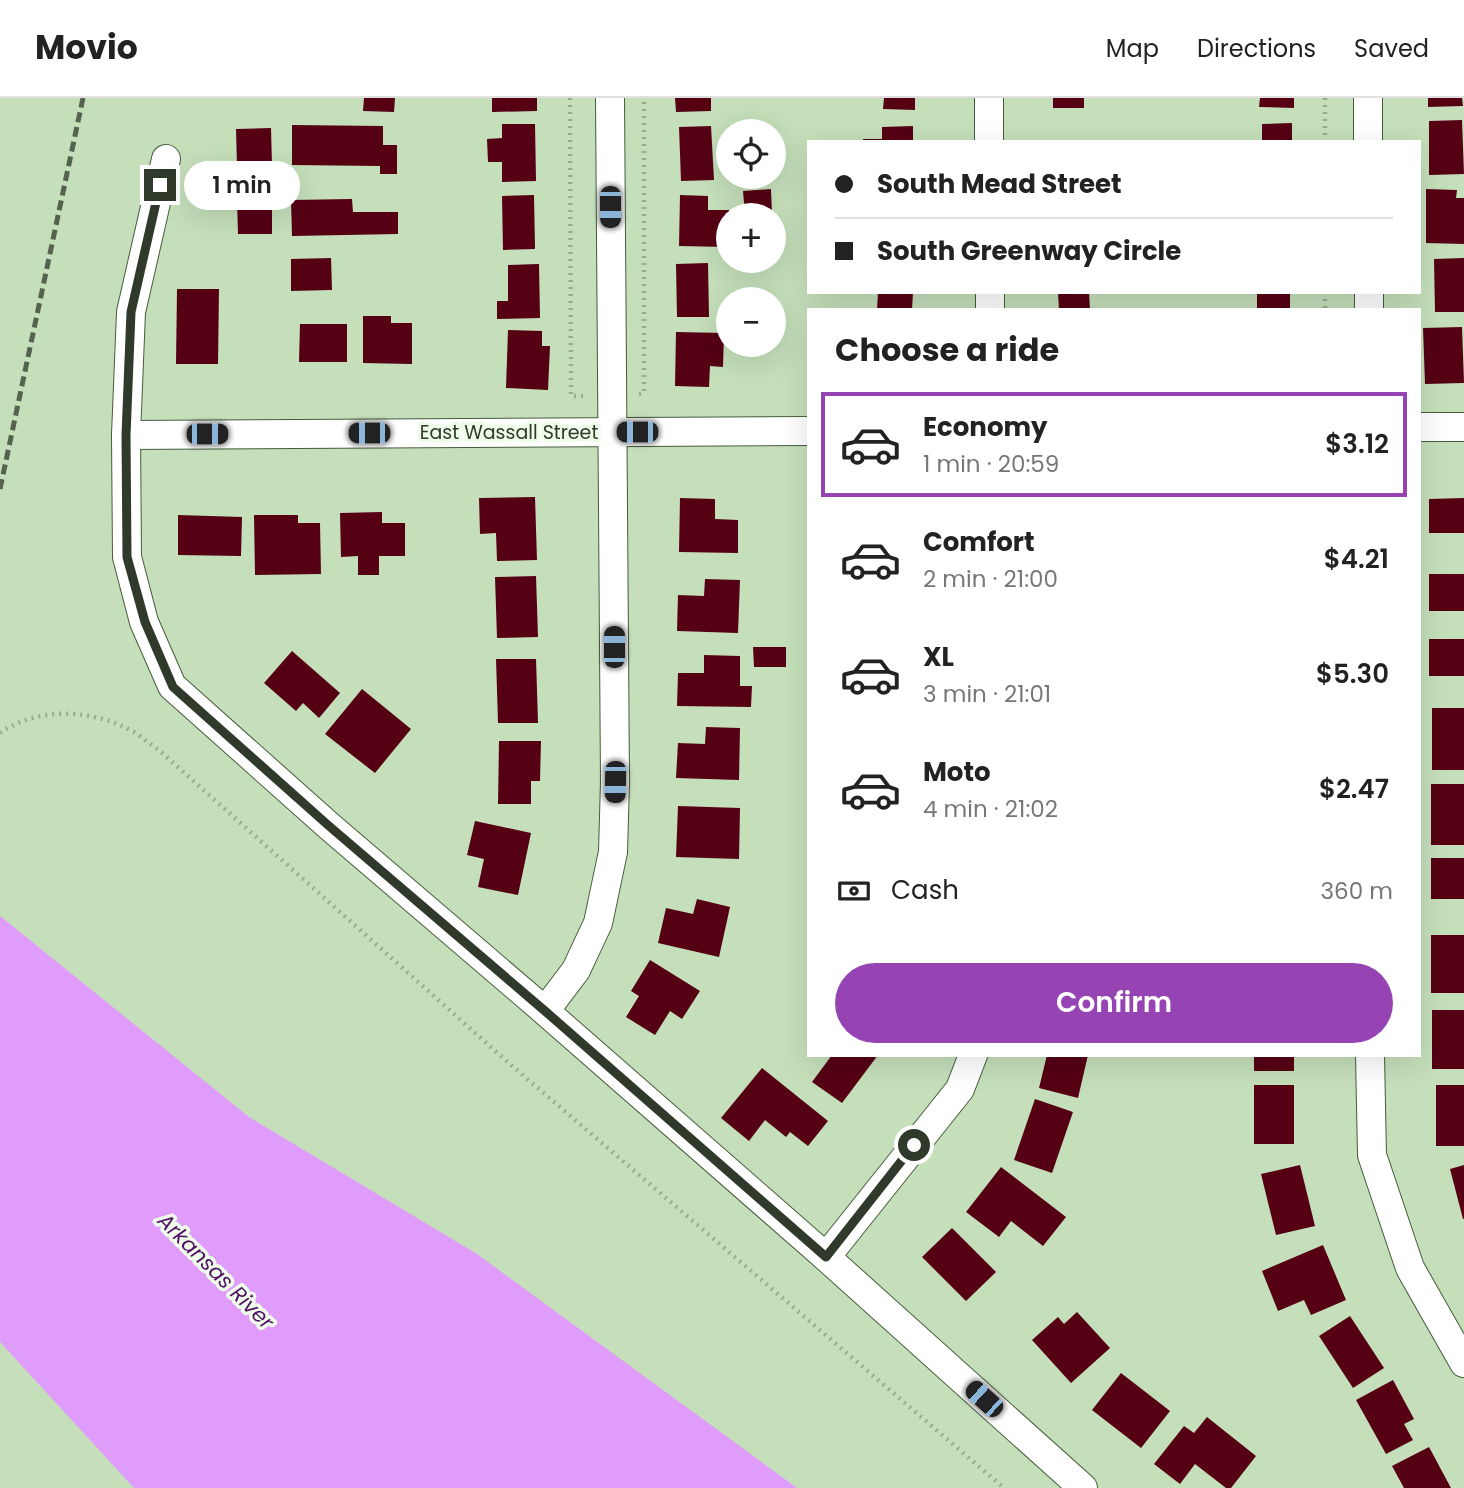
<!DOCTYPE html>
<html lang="en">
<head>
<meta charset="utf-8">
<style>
  :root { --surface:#fff; --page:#f2f2f2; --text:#222; --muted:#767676; --line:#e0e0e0; --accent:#9644b3 }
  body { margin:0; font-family:Poppins,sans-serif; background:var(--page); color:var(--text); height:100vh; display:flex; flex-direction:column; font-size:26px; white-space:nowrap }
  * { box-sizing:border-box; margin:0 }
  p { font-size:23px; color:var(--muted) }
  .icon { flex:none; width:38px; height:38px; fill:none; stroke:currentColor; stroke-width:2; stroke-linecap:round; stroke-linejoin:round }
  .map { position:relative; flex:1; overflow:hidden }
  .drawer { position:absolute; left:807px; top:210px; width:614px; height:749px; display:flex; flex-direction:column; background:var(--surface); border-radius:0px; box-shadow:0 7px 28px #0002 }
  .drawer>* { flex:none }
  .banner { position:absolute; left:807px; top:42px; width:614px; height:154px; border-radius:0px; box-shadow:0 7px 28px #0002; display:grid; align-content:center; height:154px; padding:0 28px; background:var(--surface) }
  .controls { position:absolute; left:716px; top:21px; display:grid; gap:14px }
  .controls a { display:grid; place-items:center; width:70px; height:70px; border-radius:50%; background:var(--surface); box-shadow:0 7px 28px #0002; font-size:35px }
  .end { position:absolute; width:32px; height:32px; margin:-16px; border:9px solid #303a2b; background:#fff; box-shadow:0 0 0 4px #fff }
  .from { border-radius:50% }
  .bubble { position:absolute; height:49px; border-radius:24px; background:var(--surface); box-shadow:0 7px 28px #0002; font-size:23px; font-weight:600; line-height:49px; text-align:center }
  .car { position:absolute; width:21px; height:42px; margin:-21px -10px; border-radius:9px; box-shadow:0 0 5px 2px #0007; background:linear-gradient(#222 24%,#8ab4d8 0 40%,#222 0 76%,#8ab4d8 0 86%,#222 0) }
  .banner b { display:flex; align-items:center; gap:24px; height:66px; font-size:26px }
  .banner b+b { border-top:2px solid var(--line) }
  .banner i { width:18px; height:18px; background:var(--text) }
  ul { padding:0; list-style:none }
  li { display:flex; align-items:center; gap:21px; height:105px; margin:0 14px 10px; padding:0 14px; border:4px solid transparent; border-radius:0px }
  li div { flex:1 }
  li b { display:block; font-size:26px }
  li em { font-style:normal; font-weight:600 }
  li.selected { border-color:var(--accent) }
  li>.icon { width:63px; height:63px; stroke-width:1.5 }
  h2 { padding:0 28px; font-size:32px; line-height:84px }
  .pay { display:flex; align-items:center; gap:18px; height:77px; padding:0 28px; font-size:26px }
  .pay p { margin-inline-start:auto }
  .action { display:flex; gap:14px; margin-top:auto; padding:14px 28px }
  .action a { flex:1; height:80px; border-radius:42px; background:var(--accent); color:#fff; font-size:28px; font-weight:600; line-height:80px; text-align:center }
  header { display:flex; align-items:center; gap:42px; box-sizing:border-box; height:98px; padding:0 35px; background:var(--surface); border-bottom:2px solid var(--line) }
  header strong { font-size:33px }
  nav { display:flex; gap:38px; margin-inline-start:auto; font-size:24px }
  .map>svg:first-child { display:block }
</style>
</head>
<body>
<header>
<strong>Movio</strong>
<nav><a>Map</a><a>Directions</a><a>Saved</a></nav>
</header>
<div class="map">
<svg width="1464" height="1390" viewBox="0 0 1464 1390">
  <rect width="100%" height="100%" fill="#c5dfba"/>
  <path fill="#e09cfa" d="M0,818L249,1019L477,1156L797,1390H134L0,1244Z"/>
  <g fill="#560014">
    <path d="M364,0H395L394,14L363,13Z"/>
    <path d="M492,0H537V13L492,14Z"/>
    <path d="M675,0H711V13L676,14Z"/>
    <path d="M884,0H915V12L883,11Z"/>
    <rect x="1053" y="0" width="31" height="10"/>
    <path d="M1260,0H1294V10L1259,9Z"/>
    <path d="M1428,0H1462L1463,8L1428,9Z"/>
    <path d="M1462,22L1464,76L1429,77V23Z"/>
    <path d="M1292,25V44H1262V26Z"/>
    <path d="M502,26H535L536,83L502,84V64H488L487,41L502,40Z"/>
    <path d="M292,27L383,28V47H397V76H380V68L292,67Z"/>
    <path d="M711,28L714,82L681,83L679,29Z"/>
    <path d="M913,28V44H863V41H882V29Z"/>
    <path d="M271,30L272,68L237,69L236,31Z"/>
    <path d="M771,91L772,117H745L743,93Z"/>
    <path d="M1426,91L1457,92L1456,100H1464V146L1426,145Z"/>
    <path d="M534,97L535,151L503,152L502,98Z"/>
    <path d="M680,97L708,98V112H729L728,149L679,148Z"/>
    <path d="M237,101H272V136H238Z"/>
    <path d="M352,101L353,114H398V136L292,138L291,102Z"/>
    <path d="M331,160L332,192L291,193V161Z"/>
    <path d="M1464,160V214H1435L1434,161Z"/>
    <path d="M708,165L709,219H677L676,166Z"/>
    <path d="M539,166L540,220L497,221V203H508V167Z"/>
    <path d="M177,191H219L218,266H176Z"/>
    <path d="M878,194H913L912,212H877Z"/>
    <path d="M1058,194H1089L1090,212H1059Z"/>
    <rect x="1257" y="194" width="33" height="18"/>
    <path d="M363,218H391V225H412V266L363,265Z"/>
    <path d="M300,226H347V264H299Z"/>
    <path d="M1462,229L1464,285L1425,286L1423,230Z"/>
    <path d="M508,232L542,233V248H550L548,292L506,290Z"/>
    <path d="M676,234L724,235L723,269L710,268L709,289L675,288Z"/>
    <path d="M535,399L537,462L497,463L496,435L480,436L479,400Z"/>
    <path d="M680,400L715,401V421L738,422V455L679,454Z"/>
    <path d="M1464,400V435H1429V401Z"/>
    <path d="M382,414V425H405V458H379V477H358V458L341,459L340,415Z"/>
    <path d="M178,417L242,419L241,458L178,457Z"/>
    <path d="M254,417H298V425H320L321,476L255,477Z"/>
    <rect x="1429" y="476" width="35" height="37"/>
    <path d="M536,478L538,539L497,540L495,479Z"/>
    <path d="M705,481L740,482L738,535L677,533L678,497L704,498Z"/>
    <rect x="1429" y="541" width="35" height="37"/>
    <path d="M753,549H786V569H754Z"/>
    <path d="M292,553L340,595L319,620L303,605L296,613L264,585Z"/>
    <path d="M704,557L740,558V588H752L751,609L677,608L678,575H704Z"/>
    <path d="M496,561H536L538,625H498Z"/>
    <path d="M362,591L411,631L375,675L325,636Z"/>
    <rect x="1432" y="610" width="32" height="62"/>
    <path d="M706,629L740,630L739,682L676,680L678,645L705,646Z"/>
    <path d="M499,643H541L540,683H531V706H498Z"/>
    <rect x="1431" y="686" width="33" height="61"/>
    <path d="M678,708L740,710L739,761L676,759Z"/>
    <path d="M475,723L531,735L518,797L478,789L484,761L467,757Z"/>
    <rect x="1431" y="760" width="33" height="41"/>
    <path d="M697,801L730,809L719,859L658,845L666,810L693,816Z"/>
    <rect x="1431" y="837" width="33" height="58"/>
    <path d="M650,862L700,893L682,921L670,913L655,937L626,919L639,898L631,893Z"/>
    <rect x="1432" y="912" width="32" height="59"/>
    <path d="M832,957H878L842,1005L812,984Z"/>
    <path d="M1047,957H1088L1078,1000L1039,990Z"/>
    <rect x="1254" y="957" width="40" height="16"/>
    <path d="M762,970L828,1023L808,1048L790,1034L786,1039L765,1022L749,1043L721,1020Z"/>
    <rect x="1254" y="987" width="40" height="59"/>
    <rect x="1436" y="987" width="28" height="61"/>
    <path d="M1035,1001L1073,1014L1052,1075L1014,1062Z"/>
    <path d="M1300,1067L1315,1128L1276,1137L1261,1076Z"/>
    <path d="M1464,1067V1121H1463L1450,1071Z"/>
    <path d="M1001,1069L1066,1119L1043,1148L1011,1123L999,1139L966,1114Z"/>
    <path d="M952,1130L996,1174L966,1203L922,1159Z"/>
    <path d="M1323,1147L1346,1202L1311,1217L1304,1202L1278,1213L1262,1173Z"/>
    <path d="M1077,1214L1110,1250L1071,1285L1032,1242L1058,1219L1064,1226Z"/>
    <path d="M1350,1218L1384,1270L1353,1290L1319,1238Z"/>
    <path d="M1121,1275L1170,1313L1141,1350L1092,1312Z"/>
    <path d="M1393,1282L1414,1321L1404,1326L1413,1342L1386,1356L1356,1302Z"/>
    <path d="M1207,1319L1256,1358L1231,1390H1226L1195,1366L1180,1386L1154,1366L1184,1328L1194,1335Z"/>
    <path d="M1429,1349L1451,1390H1404L1392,1368Z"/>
  </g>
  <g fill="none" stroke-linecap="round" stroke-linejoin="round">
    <g stroke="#455c3c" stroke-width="30">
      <g id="minor">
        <path d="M989,0V44"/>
        <path d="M1368,0V44"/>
        <path d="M166,61L131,214L126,337L127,459L144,524L172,588L329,728L545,913L826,1159L1083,1390"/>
        <path d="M990,194V212"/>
        <path d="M1369,194V212"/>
        <path d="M1419,329H1464"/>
        <path d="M126,337L808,333"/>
        <path d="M545,913L576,872L598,825L613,754L615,684L610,0"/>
        <path d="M1370,957L1372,1057L1410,1170L1464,1265"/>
        <path d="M826,1159L960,991L973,957"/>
      </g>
    </g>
    <g stroke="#98ad8e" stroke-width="4.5" stroke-dasharray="2 5" stroke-linecap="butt">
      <path d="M570,0L571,298H585"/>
      <path d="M1325,0V44"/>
      <path d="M1325,194V212"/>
      <path d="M639,296L644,295V0"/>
      <path d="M0,635C39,608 93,611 134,634C143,640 151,647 160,653L511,967L1004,1390"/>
    </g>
    <use href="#minor" stroke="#fff" stroke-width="28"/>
    <path stroke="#55624e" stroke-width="5" stroke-dasharray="10 5" stroke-linecap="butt" d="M0,391L83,0"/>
  </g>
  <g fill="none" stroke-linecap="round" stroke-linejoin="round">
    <path stroke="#303a2b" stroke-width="9" d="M160,87L131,214L126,337L127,459L145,524L173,589L329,728L545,913L826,1159L914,1047"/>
  </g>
  <g text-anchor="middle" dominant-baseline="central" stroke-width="7" stroke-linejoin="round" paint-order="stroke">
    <g font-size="19" fill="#303a2b" stroke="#eefce9">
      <text x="509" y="334">East Wassall Street</text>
    </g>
    <g font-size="21" font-style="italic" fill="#501064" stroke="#eefce9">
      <text transform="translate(216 1173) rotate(45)">Arkansas River</text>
    </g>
  </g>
</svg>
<div class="controls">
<a><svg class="icon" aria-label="locate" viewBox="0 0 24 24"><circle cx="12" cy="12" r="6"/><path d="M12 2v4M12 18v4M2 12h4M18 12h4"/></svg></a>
<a>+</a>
<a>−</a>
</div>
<i class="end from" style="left:914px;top:1047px"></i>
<i class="end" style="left:160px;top:87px"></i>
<div class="bubble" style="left:184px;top:63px;width:116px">1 min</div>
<i class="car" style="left:610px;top:109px;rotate:180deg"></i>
<i class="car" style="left:637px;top:334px;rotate:270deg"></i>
<i class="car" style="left:369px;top:335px;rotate:270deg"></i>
<i class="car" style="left:207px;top:336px;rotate:90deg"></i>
<i class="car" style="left:614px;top:549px;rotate:0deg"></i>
<i class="car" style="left:615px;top:684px;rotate:181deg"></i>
<i class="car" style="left:984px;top:1301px;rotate:312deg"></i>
<div class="banner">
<b><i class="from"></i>South Mead Street</b>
<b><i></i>South Greenway Circle</b>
</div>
<section class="drawer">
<h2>Choose a ride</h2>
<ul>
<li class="selected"><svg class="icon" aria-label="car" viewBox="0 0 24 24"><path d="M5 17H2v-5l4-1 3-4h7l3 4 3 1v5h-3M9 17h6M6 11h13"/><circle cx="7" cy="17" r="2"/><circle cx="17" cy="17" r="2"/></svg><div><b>Economy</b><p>1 min · 20:59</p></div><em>$3.12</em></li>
<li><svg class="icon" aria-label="car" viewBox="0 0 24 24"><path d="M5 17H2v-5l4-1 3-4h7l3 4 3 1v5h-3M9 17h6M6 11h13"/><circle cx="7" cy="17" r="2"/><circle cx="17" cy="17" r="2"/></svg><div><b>Comfort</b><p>2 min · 21:00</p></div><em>$4.21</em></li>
<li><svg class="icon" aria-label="car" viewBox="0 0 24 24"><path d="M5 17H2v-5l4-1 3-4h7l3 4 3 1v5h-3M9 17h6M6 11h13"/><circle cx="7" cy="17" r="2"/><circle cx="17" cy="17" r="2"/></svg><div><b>XL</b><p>3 min · 21:01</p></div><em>$5.30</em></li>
<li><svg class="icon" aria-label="car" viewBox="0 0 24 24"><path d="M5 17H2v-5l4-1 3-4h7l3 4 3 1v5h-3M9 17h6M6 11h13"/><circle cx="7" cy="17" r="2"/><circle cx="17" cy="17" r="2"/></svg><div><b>Moto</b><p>4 min · 21:02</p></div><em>$2.47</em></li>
</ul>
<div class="pay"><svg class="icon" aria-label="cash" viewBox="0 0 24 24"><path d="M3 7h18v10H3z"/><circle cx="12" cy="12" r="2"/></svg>Cash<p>360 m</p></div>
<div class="action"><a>Confirm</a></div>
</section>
</div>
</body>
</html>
